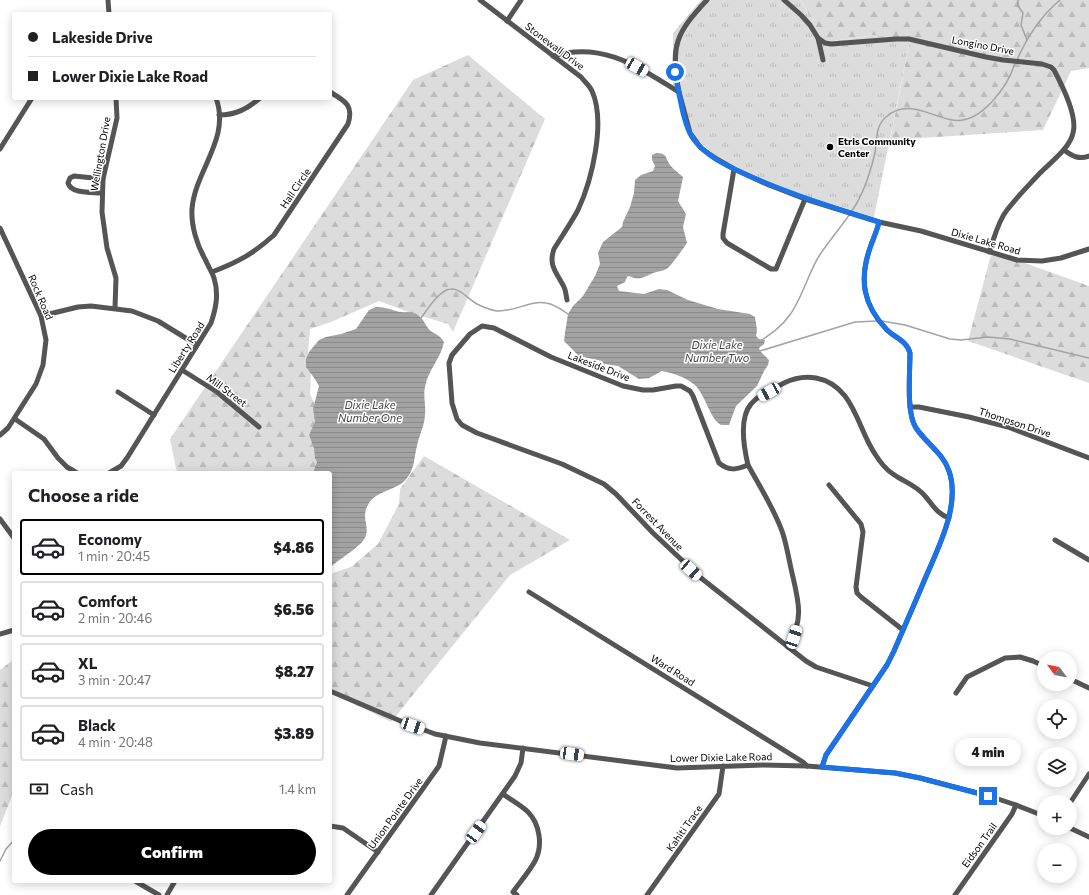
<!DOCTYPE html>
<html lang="en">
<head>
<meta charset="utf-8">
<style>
  :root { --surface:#fff; --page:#f2f2f2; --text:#202124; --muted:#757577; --line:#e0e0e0; --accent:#000 }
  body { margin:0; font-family:Commissioner,sans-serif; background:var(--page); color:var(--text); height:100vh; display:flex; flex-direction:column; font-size:15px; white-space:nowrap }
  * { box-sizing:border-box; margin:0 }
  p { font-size:13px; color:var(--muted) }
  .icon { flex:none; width:22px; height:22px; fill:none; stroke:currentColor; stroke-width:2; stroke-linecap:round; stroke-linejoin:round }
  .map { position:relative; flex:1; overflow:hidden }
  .details { position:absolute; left:12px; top:471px; width:320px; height:412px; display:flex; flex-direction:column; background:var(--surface); border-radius:4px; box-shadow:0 2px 10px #0003 }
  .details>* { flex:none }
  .guide { position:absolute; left:12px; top:12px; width:320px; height:88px; border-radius:4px; box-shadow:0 2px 10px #0003; display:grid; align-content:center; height:88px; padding:0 16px; background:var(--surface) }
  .needle { width:26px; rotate:302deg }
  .tools { position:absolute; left:1037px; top:651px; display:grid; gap:8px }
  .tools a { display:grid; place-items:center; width:40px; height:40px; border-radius:50%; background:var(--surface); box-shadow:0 2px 10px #0003; font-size:20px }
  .end { position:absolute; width:18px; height:18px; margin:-9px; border:5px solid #1a73e8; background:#fff; box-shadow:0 0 0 2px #fff }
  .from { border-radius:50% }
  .bubble { position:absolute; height:28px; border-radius:14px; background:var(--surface); box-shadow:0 2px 10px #0003; font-size:13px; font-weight:800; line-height:28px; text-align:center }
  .car { position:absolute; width:12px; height:24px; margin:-12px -6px; border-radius:5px; box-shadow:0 0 3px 1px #0007; background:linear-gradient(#fff 24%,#345 0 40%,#fff 0 76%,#345 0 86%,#fff 0) }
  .guide b { display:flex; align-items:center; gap:14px; height:38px; font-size:15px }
  .guide b+b { border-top:1px solid var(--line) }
  .guide i { width:10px; height:10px; background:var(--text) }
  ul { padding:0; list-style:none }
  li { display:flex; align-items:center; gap:12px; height:56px; margin:0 8px 6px; padding:0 8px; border:2px solid var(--line); border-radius:4px }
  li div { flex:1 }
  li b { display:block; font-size:15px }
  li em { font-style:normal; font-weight:800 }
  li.active { border-color:var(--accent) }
  li>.icon { width:36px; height:36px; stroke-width:1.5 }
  h2 { padding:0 16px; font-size:18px; line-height:48px }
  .pay { display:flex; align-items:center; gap:10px; height:44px; padding:0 16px; font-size:15px }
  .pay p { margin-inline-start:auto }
  .primary-button { display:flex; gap:8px; margin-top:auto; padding:8px 16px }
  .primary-button a { flex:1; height:46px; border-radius:24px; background:var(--accent); color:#fff; font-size:16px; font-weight:800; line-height:46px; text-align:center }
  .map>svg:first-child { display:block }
</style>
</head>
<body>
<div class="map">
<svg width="1089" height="895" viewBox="0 0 1089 895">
  <defs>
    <pattern id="forest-firs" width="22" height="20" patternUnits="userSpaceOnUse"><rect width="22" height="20" fill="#dcdcdc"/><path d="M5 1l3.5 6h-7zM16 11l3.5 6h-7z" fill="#bbb"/></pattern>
    <pattern id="park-tufts" width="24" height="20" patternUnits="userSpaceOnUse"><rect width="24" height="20" fill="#dcdcdc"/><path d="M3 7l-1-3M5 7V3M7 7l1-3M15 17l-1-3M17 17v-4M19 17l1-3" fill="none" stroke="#bbb"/></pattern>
    <pattern id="water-rules" width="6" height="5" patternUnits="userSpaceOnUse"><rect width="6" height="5" fill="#a3a3a3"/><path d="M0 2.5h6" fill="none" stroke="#8b8b8b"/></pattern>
  </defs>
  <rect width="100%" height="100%" fill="#fff"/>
  <g fill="url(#forest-firs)">
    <path d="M801,0H1089V68L1071,71L1043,130L890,140L910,40L877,35L824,42Z"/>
    <path d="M468,55L545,119L453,332L448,324L411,313L379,301L331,322L310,329L308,352L311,374L310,394L317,409L322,453L316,469L312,473H177L170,439L413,80Z"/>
    <path d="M992,251L1089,286V383L968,341Z"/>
    <path d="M424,456L570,540L510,575L391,722L330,692V574L351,567L378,544L399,504L400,489Z"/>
    <path d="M14,659V791L0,826V670Z"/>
  </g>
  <path fill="url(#park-tufts)" d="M701,0H801L824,42L877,35L910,40L873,222L808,198L763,186L730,169L688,131L673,86V33Z"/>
  <g fill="url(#water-rules)">
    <path d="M656,153C667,153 665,157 670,165C674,170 679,173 683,177L678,201L686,214L683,227L687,243C683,249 673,263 668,268C664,271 660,271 656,272C646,275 640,282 629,276L627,277L625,282L617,286L619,291L644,294L659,289L667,290L688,300L718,309L750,314L755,317L757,330L756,336L759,339L765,340L764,344L759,348L760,351L769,360L768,365L764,371L757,386L736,406L729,425H721C715,421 713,417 710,411C706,403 702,393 696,386C688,378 673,373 662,371L649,378L639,379L618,366L604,364L602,361L579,356L564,341L565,333L568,314L573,306L583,296L595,276L600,264L598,253L603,242L622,227L623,222L630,207L634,193L635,180L641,175L653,171L655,166L652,160V155Z"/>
    <path d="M376,307C385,307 392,310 400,312C406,313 413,311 418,315C424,319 426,328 432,332C438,335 440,336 444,342C441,358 428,370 425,387C423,395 426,405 425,414C425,425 419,435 417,446C414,457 415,468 407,478C398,491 375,490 368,505C361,517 369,525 366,535C364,545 341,558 333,565L330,569V473H313L317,462L315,458L314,448L309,435L315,422L313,409L319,386L315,379L306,367V359L309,352L319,340L326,337L341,334L356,329L369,310Z"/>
  </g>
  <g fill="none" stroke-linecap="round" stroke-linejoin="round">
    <g stroke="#a3a3a3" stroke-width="1.5">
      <path d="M1018,0V6L1023,13L1021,25L1027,40"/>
      <path d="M1017,60C1027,37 1041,16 1060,0"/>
      <path d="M421,318C427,310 440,289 451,289C460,288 469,300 477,304C483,307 490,310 497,311C515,312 530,300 546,303C554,304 561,309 568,314"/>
      <path d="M882,321L905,325L950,339L961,340L988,337L1010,339L1089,358"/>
      <path d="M762,340C772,333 782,326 789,316C801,301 808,274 819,256C834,233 854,214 864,188C869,177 872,165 875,153C877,141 875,126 886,117C907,98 930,116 952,120C981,125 1008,86 1015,63"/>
      <path d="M760,351L855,322L878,321"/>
      <path d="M0,861L6,849L14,840"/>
    </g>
    <g stroke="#555" stroke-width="5">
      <path d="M108,0L109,14"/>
      <path d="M480,0L581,77C585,82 590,86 592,91C606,122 592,180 578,210C571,223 562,236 554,249C548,266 557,273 564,287C566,291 566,295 567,300"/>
      <path d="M784,0L801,15L810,25L818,38L825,43L831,44L896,39H909L986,57L1003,60L1042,64L1051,67L1054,70C1062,85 1078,116 1073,133C1070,148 1050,163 1040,173C1029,185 1017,197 1007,210C998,221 994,239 989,252"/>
      <path d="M507,21L521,0"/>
      <path d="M818,38L823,60"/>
      <path d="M553,56C603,41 638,67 679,92L690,133L701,148L715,158L734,169L769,185L805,199L879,222L921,231L1017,260L1042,261L1061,258L1089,249"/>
      <path d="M679,92C670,46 676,33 707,0"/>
      <path d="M219,115C236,115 247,109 260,98"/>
      <path d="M0,149L32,98"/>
      <path d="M1064,150C1072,156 1079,160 1089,156"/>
      <path d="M734,169L723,234V238L727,243L771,269H776L805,199"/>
      <path d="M102,193C92,192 71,194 68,183L70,178L74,176L103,179"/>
      <path d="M0,228L41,316L46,340L43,365L36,384L8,428L0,435"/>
      <path d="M212,272C238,262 253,254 274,235L348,124C354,105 345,101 330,92"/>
      <path d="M115,308L116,278L107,248L102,212L103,179L117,118L116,98"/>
      <path d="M41,316L78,307L91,306L132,311L158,321L197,345"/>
      <path d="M182,370L217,392L259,427"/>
      <path d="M118,392L154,415"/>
      <path d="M910,407H919L969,417L1008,427L1089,458"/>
      <path d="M15,419L44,439L58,458L67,467L77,473"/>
      <path d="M748,465C736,470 729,471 719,463L693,396L690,391L681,386H676L653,390H643L623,386L551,357L494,328L482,326L470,334L452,355L449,363L452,403L457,419L462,425L477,433L562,464L604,484L616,494L653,533L701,578L806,661L816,667L873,686"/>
      <path d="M109,473L121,466L127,458L211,323C216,308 219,294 214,278C212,272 208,266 205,259C197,245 191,226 192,209C195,170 231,139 216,98"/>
      <path d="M829,485L861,524L863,532L856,587L857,593L861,597L903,630"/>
      <path d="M0,519L14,538"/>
      <path d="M1055,540L1089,560"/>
      <path d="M529,592L803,762L807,766"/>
      <path d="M0,634L14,630"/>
      <path d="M788,647C804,619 799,603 792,573C789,560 787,547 783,534C775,510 760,487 748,465C744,448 739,418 751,404C759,394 773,389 784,383C794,378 805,376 816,378C854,385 857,428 875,454C880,462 885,469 893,474C904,482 916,485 925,496C933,505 937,514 949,518"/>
      <path d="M1070,679L1089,688"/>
      <path d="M330,691L403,722L435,734L480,743L677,768L763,765L807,766L895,773L920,778L989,796L1016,805L1044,816"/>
      <path d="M956,693L967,677L1005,658L1020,657L1033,661L1044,666"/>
      <path d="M822,767L826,755L887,665L894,651C904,628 914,605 924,581C937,550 961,506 949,471C943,453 926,443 916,428C906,413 910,372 910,353C907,341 895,338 887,330C863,305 859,280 870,248C873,239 877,231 879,222"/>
      <path d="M503,794C511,800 521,805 528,812C540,824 543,846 535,861C529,872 520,882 513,892L517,895"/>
      <path d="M1070,803L1089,774"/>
      <path d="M330,826L343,828L378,852"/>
      <path d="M1070,828L1089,837"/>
      <path d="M135,881L159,895"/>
      <path d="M167,895L175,881"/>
      <path d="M347,895L439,766L446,736"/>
      <path d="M431,895L515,776L521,763L523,748"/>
      <path d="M647,895L719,794L723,766"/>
      <path d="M955,895L1012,814L1016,805"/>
    </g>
  </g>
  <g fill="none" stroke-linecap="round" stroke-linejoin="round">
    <path stroke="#1a73e8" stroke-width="5" d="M675,72C679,91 683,126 694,140C707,157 728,166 747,175C790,194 834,208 879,222C877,231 873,239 870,248C859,280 863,305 887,330C896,338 907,341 910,353C910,372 906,413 916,428C926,443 943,453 949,471C961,505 938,548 925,579C915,603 904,627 894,651L887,665L826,755L822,767L895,773L920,778L988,796"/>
  </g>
  <circle fill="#000" stroke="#fff" stroke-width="1.5" cx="830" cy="147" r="4"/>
  <g text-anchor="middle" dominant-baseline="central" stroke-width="3" stroke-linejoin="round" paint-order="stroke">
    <g font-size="10" fill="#000" stroke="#fff">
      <text transform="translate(983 45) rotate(11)">Longino Drive</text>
      <text transform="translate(555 46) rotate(37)">Stonewall Drive</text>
      <text transform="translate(100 154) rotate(-80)">Wellington Drive</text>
      <text transform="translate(295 188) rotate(-56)">Hall Circle</text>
      <text transform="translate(986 241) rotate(16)">Dixie Lake Road</text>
      <text transform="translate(41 297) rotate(67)">Rock Road</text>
      <text transform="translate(186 347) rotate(-58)">Liberty Road</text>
      <text transform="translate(599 366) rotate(21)">Lakeside Drive</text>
      <text transform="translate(227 390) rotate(37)">Mill Street</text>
      <text transform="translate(1015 422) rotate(18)">Thompson Drive</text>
      <text transform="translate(658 524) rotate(46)">Forrest Avenue</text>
      <text transform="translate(673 670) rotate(32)">Ward Road</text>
      <text transform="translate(721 757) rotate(-1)">Lower Dixie Lake Road</text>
      <text transform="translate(395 813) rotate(-54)">Union Pointe Drive</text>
      <text transform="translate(684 828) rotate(-55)">Kahiti Trace</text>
      <text transform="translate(979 845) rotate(-54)">Eidson Trail</text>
    </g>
    <g font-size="10" font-weight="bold" fill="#000" stroke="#fff" text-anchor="start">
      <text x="838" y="141">Etris Community<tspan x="838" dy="12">Center</tspan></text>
    </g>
    <g font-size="11" font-style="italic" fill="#444" stroke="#fff">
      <text x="717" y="344">Dixie Lake<tspan x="717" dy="13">Number Two</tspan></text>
      <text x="370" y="404">Dixie Lake<tspan x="370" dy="13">Number One</tspan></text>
    </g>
  </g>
</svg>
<div class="tools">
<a><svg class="needle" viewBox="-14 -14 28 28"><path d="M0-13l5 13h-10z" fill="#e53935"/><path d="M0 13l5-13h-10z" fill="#757577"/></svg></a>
<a><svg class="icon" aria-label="locate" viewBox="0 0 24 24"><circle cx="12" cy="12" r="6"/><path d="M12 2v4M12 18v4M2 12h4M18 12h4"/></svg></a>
<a><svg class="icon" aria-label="layers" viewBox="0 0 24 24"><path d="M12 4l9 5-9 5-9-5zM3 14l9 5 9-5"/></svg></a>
<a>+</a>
<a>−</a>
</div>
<i class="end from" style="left:675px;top:72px"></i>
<i class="end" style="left:988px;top:796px"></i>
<div class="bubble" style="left:955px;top:738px;width:66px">4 min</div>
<i class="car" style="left:637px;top:67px;rotate:120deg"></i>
<i class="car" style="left:769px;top:392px;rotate:241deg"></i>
<i class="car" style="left:691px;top:570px;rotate:132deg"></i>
<i class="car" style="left:794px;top:637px;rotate:18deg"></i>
<i class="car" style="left:413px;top:726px;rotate:109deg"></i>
<i class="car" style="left:572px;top:754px;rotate:98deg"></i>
<i class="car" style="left:476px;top:832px;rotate:36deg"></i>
<div class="guide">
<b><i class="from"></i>Lakeside Drive</b>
<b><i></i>Lower Dixie Lake Road</b>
</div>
<section class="details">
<h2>Choose a ride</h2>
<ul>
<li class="active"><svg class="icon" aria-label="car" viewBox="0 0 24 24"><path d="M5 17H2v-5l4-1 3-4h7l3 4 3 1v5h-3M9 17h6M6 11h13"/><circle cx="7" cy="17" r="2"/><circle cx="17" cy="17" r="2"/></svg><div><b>Economy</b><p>1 min · 20:45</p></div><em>$4.86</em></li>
<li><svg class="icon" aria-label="car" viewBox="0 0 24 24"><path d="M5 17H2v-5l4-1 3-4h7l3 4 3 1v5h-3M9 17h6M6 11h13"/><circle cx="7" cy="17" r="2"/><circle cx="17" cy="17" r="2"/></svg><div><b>Comfort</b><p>2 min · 20:46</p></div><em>$6.56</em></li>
<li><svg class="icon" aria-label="car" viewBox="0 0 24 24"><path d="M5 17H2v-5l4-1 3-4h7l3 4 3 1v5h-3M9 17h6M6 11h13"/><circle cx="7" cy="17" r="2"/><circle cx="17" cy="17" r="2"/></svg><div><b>XL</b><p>3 min · 20:47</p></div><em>$8.27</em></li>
<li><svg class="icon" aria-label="car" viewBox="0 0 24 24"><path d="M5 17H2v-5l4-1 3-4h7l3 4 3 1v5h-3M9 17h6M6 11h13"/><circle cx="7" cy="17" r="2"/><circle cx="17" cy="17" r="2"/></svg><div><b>Black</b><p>4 min · 20:48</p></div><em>$3.89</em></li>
</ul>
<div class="pay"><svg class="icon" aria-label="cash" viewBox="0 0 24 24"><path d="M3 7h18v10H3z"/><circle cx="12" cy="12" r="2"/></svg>Cash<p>1.4 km</p></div>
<div class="primary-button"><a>Confirm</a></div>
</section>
</div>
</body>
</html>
